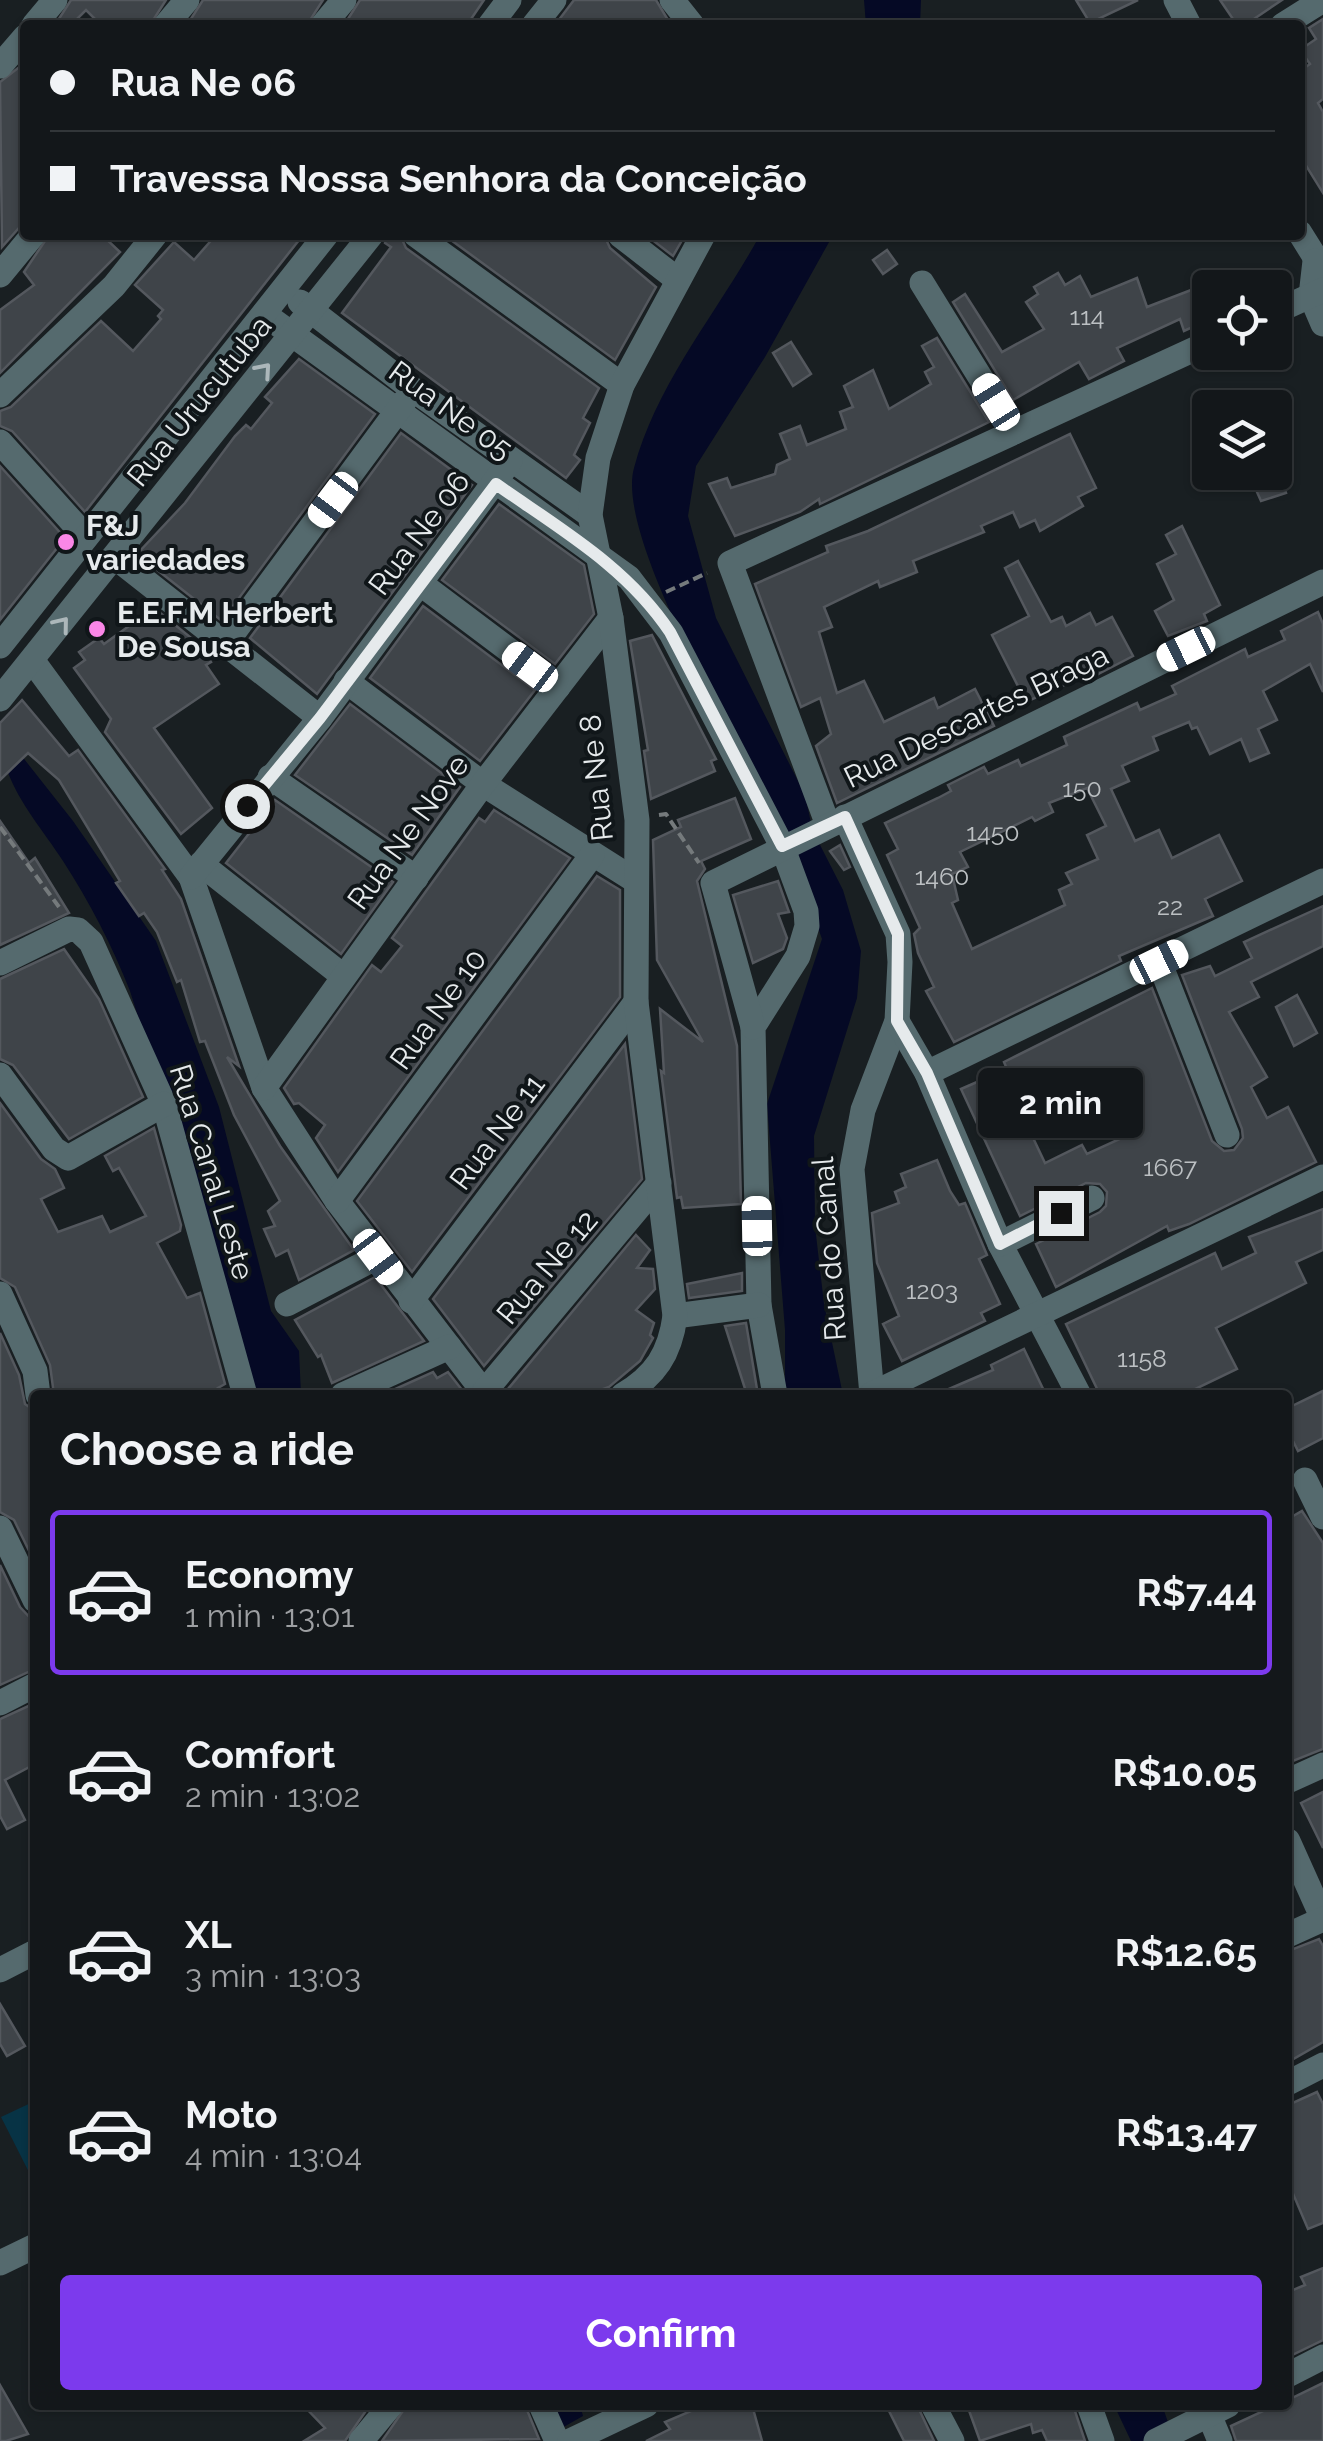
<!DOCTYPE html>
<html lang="en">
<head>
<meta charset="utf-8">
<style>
  :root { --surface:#13171a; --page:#202427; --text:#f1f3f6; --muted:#9d9fa2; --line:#323639; --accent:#7c3aed }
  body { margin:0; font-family:Raleway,sans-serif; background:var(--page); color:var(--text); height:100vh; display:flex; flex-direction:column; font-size:38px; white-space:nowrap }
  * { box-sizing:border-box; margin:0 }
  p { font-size:32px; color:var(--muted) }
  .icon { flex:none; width:55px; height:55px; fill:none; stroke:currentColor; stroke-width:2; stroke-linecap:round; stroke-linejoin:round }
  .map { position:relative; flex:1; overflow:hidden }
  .drawer { position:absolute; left:30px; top:1390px; width:1262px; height:1020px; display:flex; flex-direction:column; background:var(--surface); border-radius:10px; box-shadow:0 2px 8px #0004,0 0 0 2px var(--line) }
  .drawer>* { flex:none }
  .guide { position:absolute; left:20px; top:20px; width:1285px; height:220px; border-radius:10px; box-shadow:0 2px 8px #0004,0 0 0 2px var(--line); display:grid; align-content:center; height:220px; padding:0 30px; background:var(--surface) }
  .buttons { position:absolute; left:1192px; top:270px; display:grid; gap:20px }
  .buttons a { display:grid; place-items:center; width:100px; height:100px; border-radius:10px; background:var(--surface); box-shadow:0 2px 8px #0004,0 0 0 2px var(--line); font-size:50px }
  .end { position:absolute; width:45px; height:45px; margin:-22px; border:12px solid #e6eaec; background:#111; box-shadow:0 0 0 5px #111 }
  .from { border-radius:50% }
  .bubble { position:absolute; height:70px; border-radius:10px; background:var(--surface); box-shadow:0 2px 8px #0004,0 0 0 2px var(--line); font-size:32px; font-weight:700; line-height:70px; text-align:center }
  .car { position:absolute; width:30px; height:60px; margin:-30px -15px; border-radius:12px; box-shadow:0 0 8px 2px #0007; background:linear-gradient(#fff 24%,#345 0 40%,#fff 0 76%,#345 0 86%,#fff 0) }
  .guide b { display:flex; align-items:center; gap:35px; height:95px; font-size:38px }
  .guide b+b { border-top:2px solid var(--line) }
  .guide i { width:25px; height:25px; background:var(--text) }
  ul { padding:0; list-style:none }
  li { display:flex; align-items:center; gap:30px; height:165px; margin:0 20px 15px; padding:0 10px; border:5px solid transparent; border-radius:10px }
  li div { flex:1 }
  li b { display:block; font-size:38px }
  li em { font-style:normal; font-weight:700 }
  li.on { border-color:var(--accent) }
  li>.icon { width:90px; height:90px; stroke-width:1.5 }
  h2 { padding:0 30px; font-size:45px; line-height:120px }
  .action { display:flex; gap:20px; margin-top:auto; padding:20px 30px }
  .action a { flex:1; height:115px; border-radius:10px; background:var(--accent); color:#fff; font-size:40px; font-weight:700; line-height:115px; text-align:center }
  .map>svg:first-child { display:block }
</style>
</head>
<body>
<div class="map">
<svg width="1323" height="2441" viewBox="0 0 1323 2441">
  <rect width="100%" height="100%" fill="#191f22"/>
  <path fill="#073345" d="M35,2101V2184L1,2117Z"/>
  <g fill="#050925">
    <path d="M864,0H921L920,25H866Z"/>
    <path d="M760,235H833L765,357L696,466L688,516L716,618L805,795L811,823L787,834C749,763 614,539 634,468C657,382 718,312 760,235Z"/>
    <path d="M17,750L73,821L156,941L219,1107L271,1311L299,1351L301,1395H256L130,991C112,945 90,903 63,861C43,830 20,805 7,770Z"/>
    <path d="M818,841L843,890L861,951L857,998L814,1136L815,1226L824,1304L843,1395H785V1330L767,1104L822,939L791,852Z"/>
    <path d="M548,2405H580L583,2416L560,2429Z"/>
    <path d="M1114,2405H1162L1170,2428L1143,2441H1131Z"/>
  </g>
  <g fill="#3f4449" stroke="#54585e" stroke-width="2.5" fill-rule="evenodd">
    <path d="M71,0H166L150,25H101L86,10L71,25H55Z"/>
    <path d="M203,0H323L307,25H187Z"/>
    <path d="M360,0H484L467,25H350L346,22Z"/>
    <path d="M574,0H656L671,25H555Z"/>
    <path d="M1076,0H1138L1090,23Z"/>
    <path d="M1220,0H1282L1245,25H1237Z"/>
    <path d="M1323,19V99L1318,103L1323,112V193L1300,156V71L1310,64L1300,50L1316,39L1309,28Z"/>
    <path d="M22,65L25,221L2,247L0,82Z"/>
    <path d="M49,235H102L120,252L0,373V310L34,285L24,272Z"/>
    <path d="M216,235H303L85,512L12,431L0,426V411L11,407L101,321L133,351L161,319L158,316L163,310L135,285L174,242L194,260Z"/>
    <path d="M387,235H400L406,248L599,388L583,418L590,423L574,455L580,460L566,478L342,313L391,247L385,243Z"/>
    <path d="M444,235H604L610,248L656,287L615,360Z"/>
    <path d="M646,235H685L673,256Z"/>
    <path d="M887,250L897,264L883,274L873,260Z"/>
    <path d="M1058,273L1065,285L1080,276L1091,297L1137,278L1147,307L1199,287L1210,319L1184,331L1180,319L1117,348L1124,361L1089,379L1079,362L1013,400L953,302L965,294L1002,352L1044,329L1026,302L1038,294L1034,287Z"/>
    <path d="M937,338L989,422L820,504L819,499L800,512L735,536L709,484L727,478L731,488L775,474L777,465L790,459L780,434L800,426L807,445L846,429L840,412L853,407L844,386L873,370L889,409L931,384L925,372L934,367L922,346Z"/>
    <path d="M791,342L811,374L793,386L773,353Z"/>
    <path d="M299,359L375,414L222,621L137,554L185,503L235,436L246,425L251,429L272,403L265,397Z"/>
    <path d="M401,433L472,485L317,694L250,638Z"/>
    <path d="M1070,434L1096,488L1078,497L1083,506L1040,531L1035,520L1020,527L1013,512L981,526L984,532L913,561L917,572L880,587L878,581L824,607L832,627L819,632L837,693L864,681L884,722L934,698L938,708L975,689L994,726L837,803L816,746L831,734L820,698L801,707L755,584L828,552L826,546L868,531Z"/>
    <path d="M0,466L65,538L0,620Z"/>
    <path d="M1248,472H1279L1286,493L1261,501Z"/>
    <path d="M499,504L584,565L594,614L555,664L442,580Z"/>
    <path d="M1182,526L1220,605L1204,614L1207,621L1168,636L1155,611L1174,600L1157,564L1176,554L1166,535Z"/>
    <path d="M1018,561L1051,622L1062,617L1066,626L1090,613L1096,625L1112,617L1133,656L1083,682L1080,678L1026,702L992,635L1029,616L1005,568Z"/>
    <path d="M423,606L535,690L480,761L370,678Z"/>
    <path d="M154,608L200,645L211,662L206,665L219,684L154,728L212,808L181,834L105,732L111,719L74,668L85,660L79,652L99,638L104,644Z"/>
    <path d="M1318,612L1323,624V692L1310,664L1263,691L1277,720L1258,729L1269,753L1250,761L1241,739L1210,754L1197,727L1192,729L1189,722L1153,737L1158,750L1122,766L1129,781L1111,789L1135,841L1159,830L1172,858L1219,835L1242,881L1205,899L1213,916L1119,956L1121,961L954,1042L926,991L934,987L918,953L914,934L920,928L887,855L898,849L885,823L938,798L951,791L948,785L984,767L988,774L1018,760L1021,766L1067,745L1064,737L1137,703L1140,710L1176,694L1172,686L1245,649L1248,657L1285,640L1281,631ZM1087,788L1106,826L1087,835L1098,859L1066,873L1072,884L1059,890L1065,905L972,949L952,903L958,900L952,874L968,867L960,852L1032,817L1035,821L1053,812L1049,803Z"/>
    <path d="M652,635L716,759L711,761L715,771L651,799L644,751L648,750L630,641Z"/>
    <path d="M22,700L69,756L78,750L165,869L162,870L181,899L239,1066L227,1057L280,1146L354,1250L299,1280L288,1250L276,1256L264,1229L275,1226L268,1211L280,1201L234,1115L205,1041L200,1042L181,980L177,982L157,932L144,913L139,916L116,883L120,881L59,780L28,753L0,780V723Z"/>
    <path d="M350,704L460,787L412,855L295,775Z"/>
    <path d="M735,798L751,839L701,861L705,869L697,881L737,1046L741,1204L683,1208L681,1197L677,1198L661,1071L664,1073L660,1009L703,1042L657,960L653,840L681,827L678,820Z"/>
    <path d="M275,800L393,882L341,954L226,863Z"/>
    <path d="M494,810L570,858L338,1172L316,1138L325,1125L299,1103L294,1104L284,1088L372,965L381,972L402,946L392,938L479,818L485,822Z"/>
    <path d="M0,821L29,863L35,858L69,913L0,945Z"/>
    <path d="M840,845L850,867L844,870L830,851Z"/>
    <path d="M597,876L620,890V997L412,1272L357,1201Z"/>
    <path d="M778,881L789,912L778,914L787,938L783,949L753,963L733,895Z"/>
    <path d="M1323,906V946L1251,982L1259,997L1229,1012L1267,1077L1251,1087L1267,1118L1288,1107L1316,1162L1189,1224L1169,1231L1167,1226L1056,1287L1036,1244L1100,1212L1106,1206L1107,1192L1100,1184L1086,1183L1020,1216L961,1089L1007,1069L1004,1062L1152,988L1212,1141L1224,1151L1234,1150L1243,1138L1242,1129L1182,975L1210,966L1215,976L1252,958L1244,942ZM1090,1078L1096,1090L1114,1080L1129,1113L1120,1118L1124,1137L1087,1154L1082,1145L1045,1163L1026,1123L1050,1111L1046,1101Z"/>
    <path d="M64,949L99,999L143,1097L69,1139L13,1065L0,1059V979Z"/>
    <path d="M1297,995L1317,1033L1294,1046L1276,1007Z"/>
    <path d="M625,1044L642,1179L484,1366L433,1299Z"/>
    <path d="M0,1103L41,1159L55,1169L64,1188L41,1199L58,1232L102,1216L110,1232L146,1216L119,1168L113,1171L105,1156L154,1128L181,1225L180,1231L157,1243L187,1298L200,1293L225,1384L218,1388L223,1395H54L50,1365L15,1287L0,1278Z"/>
    <path d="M937,1160L950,1191L959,1205L965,1203L987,1255L979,1259L1000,1304L981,1313L985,1321L902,1361L883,1324L899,1316L877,1263L872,1213L899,1203L895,1192L906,1187L901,1174Z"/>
    <path d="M1323,1209V1250L1296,1262L1306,1283L1216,1328L1237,1369L1183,1395H1100L1066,1324L1215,1253L1222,1269L1256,1253L1249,1237Z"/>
    <path d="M636,1235L650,1250L637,1268L653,1269L655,1289L636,1310L654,1323L650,1335L653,1338L640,1361L609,1387L586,1395H503Z"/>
    <path d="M742,1273V1291L689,1298L687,1284Z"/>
    <path d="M375,1277L424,1341L332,1383L321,1355L318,1357L295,1320Z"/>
    <path d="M746,1323L758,1395H747L725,1326Z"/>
    <path d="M0,1333L19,1375L25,1404L35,1411V1563L14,1520L0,1512Z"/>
    <path d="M1024,1349L1046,1395H935L993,1370L991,1365Z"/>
    <path d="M433,1372L437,1378L448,1372L466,1395H382Z"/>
    <path d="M1323,1391V1438L1298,1451L1288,1431V1408Z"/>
    <path d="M1302,1511L1323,1543V1749L1288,1763V1519Z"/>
    <path d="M0,1565L20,1607L35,1623V1669L0,1685Z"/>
    <path d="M35,1703V1764L5,1780L25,1820L7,1829L0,1816V1719Z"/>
    <path d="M1323,1792V1848L1301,1803Z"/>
    <path d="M1319,1939L1323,1946V2042L1288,2062V1951Z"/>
    <path d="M0,2004L25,2046L7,2056L0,2044Z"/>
    <path d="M1317,2092L1323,2104V2223L1308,2229L1288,2182V2105Z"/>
    <path d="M1323,2268V2340L1288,2357V2292L1305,2285L1301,2277Z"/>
    <path d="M1323,2383V2441H1236L1231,2426L1276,2405H1288V2400Z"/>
    <path d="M0,2385L28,2434L6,2441H0Z"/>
    <path d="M303,2405H370L345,2441H304L325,2428Z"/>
    <path d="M407,2405H525L539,2439L382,2441Z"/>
    <path d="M705,2405H752L762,2441H646L670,2429L665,2422Z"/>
    <path d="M886,2405H917L934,2441H904Z"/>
    <path d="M967,2405H1073L1085,2441H1047L1042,2430L1033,2433L1031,2424L980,2441Z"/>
  </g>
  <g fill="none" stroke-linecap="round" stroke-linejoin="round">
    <g stroke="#757a7c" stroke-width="4" stroke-dasharray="10 5" stroke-linecap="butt">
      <path d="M666,592L707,573"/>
      <path d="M659,815L666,814L699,863"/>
      <path d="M0,827L59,907"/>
    </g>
    <g stroke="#556a6e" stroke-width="25">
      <path d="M672,0L692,25"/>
      <path d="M1176,0L1189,25"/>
      <path d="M34,25L55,0"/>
      <path d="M166,25L187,0"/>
      <path d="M323,25L344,0"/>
      <path d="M490,25L509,0"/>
      <path d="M534,25L554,0"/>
      <path d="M1283,25L1323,0"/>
      <path d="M0,66L25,37"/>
      <path d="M1300,233L1323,270"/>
      <path d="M416,235L622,385"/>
      <path d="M620,235L678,280"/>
      <path d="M1315,261L1311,296L1323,324"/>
      <path d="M0,275L33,235"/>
      <path d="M922,283L1014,432"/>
      <path d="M300,302L411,388L590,515"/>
      <path d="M1275,312L1323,290"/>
      <path d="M264,314L629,578L671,633L782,846L806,911L807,926L798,956L753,1027L759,1305L775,1395"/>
      <path d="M0,395L114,286L155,235"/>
      <path d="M0,442L86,537"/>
      <path d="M116,558L320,718"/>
      <path d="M421,584L558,687"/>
      <path d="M225,644L404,402"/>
      <path d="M0,646L326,235"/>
      <path d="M32,660L191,877L264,1088L337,1201L486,1395"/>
      <path d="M346,681L483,784L636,881"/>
      <path d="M0,699L371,235"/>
      <path d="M270,777L416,878"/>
      <path d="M845,817L898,934L900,962L897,1021L863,1110L852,1169L872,1395"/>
      <path d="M828,825L730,563L1210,342"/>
      <path d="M201,864L343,976"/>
      <path d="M191,877L320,718L510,461"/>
      <path d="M1159,961L1227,1135"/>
      <path d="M0,963L69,929L78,930L91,942L164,1104L245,1395"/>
      <path d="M897,1021L927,1073L1000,1244L1079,1395"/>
      <path d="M753,1027L713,883L1323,582"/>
      <path d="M927,1073L1323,881"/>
      <path d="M0,1075L54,1149L68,1158L164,1104"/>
      <path d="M264,1088L483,784L611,618"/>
      <path d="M337,1201L592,855"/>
      <path d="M1000,1244L1092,1198"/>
      <path d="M0,1294L35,1371L38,1395"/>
      <path d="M411,1301L636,1002"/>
      <path d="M287,1304L377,1257"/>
      <path d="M675,1316L759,1305"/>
      <path d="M484,1392L659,1183"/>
      <path d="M872,1394L1323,1177"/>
      <path d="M343,1395L449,1347"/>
      <path d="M623,1395C655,1376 670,1354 675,1316L636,1002L637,820L611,618L590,515L598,458L622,385L703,235"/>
      <path d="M1305,1480L1323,1517"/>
      <path d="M0,1528L35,1600"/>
      <path d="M0,1703L35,1685"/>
      <path d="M1288,1781L1323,1765"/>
      <path d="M1288,1841L1323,1919"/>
      <path d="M1288,1935L1323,1919"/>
      <path d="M0,1970L35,1952"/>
      <path d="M1288,2083L1323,2065"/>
      <path d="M0,2263L35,2246"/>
      <path d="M1288,2375L1323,2357"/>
      <path d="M541,2405L557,2441"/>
      <path d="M933,2405L952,2441"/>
      <path d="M1089,2405L1102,2441"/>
      <path d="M1205,2405L1220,2441"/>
      <path d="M361,2441L391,2405"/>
      <path d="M570,2441L646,2405"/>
      <path d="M1156,2441L1228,2405"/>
    </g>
  </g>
  <defs><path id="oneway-chevron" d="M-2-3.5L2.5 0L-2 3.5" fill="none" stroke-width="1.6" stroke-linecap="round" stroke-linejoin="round" transform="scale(2.5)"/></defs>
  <g stroke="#acb7ba">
    <use href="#oneway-chevron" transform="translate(264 370) rotate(-49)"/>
    <use href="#oneway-chevron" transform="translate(62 624) rotate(-51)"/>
  </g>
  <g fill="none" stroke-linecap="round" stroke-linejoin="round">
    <path stroke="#e6eaec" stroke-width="12" d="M247,806L320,718L496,484C560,529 627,567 670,632L782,846L845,817L898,934L897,1021L927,1073L1000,1244L1061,1213"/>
  </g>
  <g fill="#fa87e7" stroke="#101619" stroke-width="4">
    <circle cx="66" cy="542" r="10"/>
    <circle cx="97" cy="629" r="10"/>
  </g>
  <g text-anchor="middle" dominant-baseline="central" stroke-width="8" stroke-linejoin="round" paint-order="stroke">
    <g font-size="25" fill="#bcc0c3">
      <text x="1087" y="316">114</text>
      <text x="1082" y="788">150</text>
      <text x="993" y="832">1450</text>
      <text x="942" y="876">1460</text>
      <text x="1170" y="906">22</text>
      <text x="1170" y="1167">1667</text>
      <text x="932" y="1290">1203</text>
      <text x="1142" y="1358">1158</text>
    </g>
    <g font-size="30" fill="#e6eaec" stroke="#101619">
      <text transform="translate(199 401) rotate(-51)">Rua Urucutuba</text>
      <text transform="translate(451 410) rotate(36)">Rua Ne 05</text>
      <text transform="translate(419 533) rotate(-53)">Rua Ne 06</text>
      <text transform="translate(976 716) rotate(-26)">Rua Descartes Braga</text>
      <text transform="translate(596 778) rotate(-96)">Rua Ne 8</text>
      <text transform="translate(408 832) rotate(-54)">Rua Ne Nove</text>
      <text transform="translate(438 1009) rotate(-54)">Rua Ne 10</text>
      <text transform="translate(497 1132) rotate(-53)">Rua Ne 11</text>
      <text transform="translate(212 1172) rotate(73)">Rua Canal Leste</text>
      <text transform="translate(829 1249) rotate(-94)">Rua do Canal</text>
      <text transform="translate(547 1267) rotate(-50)">Rua Ne 12</text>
    </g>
    <g font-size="30" font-weight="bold" fill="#e6eaec" stroke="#101619" text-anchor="start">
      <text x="86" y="525">F&amp;J<tspan x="86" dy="34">variedades</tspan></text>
      <text x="117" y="612">E.E.F.M Herbert<tspan x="117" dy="34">De Sousa</tspan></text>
    </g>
  </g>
</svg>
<div class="buttons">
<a><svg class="icon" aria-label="locate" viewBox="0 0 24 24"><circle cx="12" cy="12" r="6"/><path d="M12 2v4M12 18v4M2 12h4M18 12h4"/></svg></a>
<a><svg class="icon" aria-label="layers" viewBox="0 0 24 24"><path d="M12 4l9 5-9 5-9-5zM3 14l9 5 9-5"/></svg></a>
</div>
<i class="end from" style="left:247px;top:806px"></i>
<i class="end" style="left:1061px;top:1213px"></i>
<div class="bubble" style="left:978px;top:1068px;width:165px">2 min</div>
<i class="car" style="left:996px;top:402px;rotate:328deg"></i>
<i class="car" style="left:333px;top:500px;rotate:217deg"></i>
<i class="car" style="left:1186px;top:649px;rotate:244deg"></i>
<i class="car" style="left:530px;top:667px;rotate:307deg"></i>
<i class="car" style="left:1159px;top:962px;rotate:64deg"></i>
<i class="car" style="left:757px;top:1226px;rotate:359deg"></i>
<i class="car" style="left:378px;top:1257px;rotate:143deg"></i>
<div class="guide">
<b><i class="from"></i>Rua Ne 06</b>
<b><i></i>Travessa Nossa Senhora da Conceição</b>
</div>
<section class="drawer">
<h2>Choose a ride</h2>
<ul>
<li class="on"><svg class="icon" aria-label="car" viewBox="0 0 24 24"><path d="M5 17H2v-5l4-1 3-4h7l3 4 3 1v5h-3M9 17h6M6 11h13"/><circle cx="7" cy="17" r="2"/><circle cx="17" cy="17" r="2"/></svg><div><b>Economy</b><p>1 min · 13:01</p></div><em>R$7.44</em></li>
<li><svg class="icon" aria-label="car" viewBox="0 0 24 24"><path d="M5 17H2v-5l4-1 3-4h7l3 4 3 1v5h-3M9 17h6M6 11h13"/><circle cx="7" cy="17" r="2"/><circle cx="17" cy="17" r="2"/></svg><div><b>Comfort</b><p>2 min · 13:02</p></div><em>R$10.05</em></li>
<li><svg class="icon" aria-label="car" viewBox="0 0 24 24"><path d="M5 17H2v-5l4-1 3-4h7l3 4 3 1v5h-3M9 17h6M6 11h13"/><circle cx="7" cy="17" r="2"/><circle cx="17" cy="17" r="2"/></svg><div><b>XL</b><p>3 min · 13:03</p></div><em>R$12.65</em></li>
<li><svg class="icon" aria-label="car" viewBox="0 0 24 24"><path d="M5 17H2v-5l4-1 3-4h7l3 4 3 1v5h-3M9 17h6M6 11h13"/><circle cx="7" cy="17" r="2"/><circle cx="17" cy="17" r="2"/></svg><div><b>Moto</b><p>4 min · 13:04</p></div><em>R$13.47</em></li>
</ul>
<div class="action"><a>Confirm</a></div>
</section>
</div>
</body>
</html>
